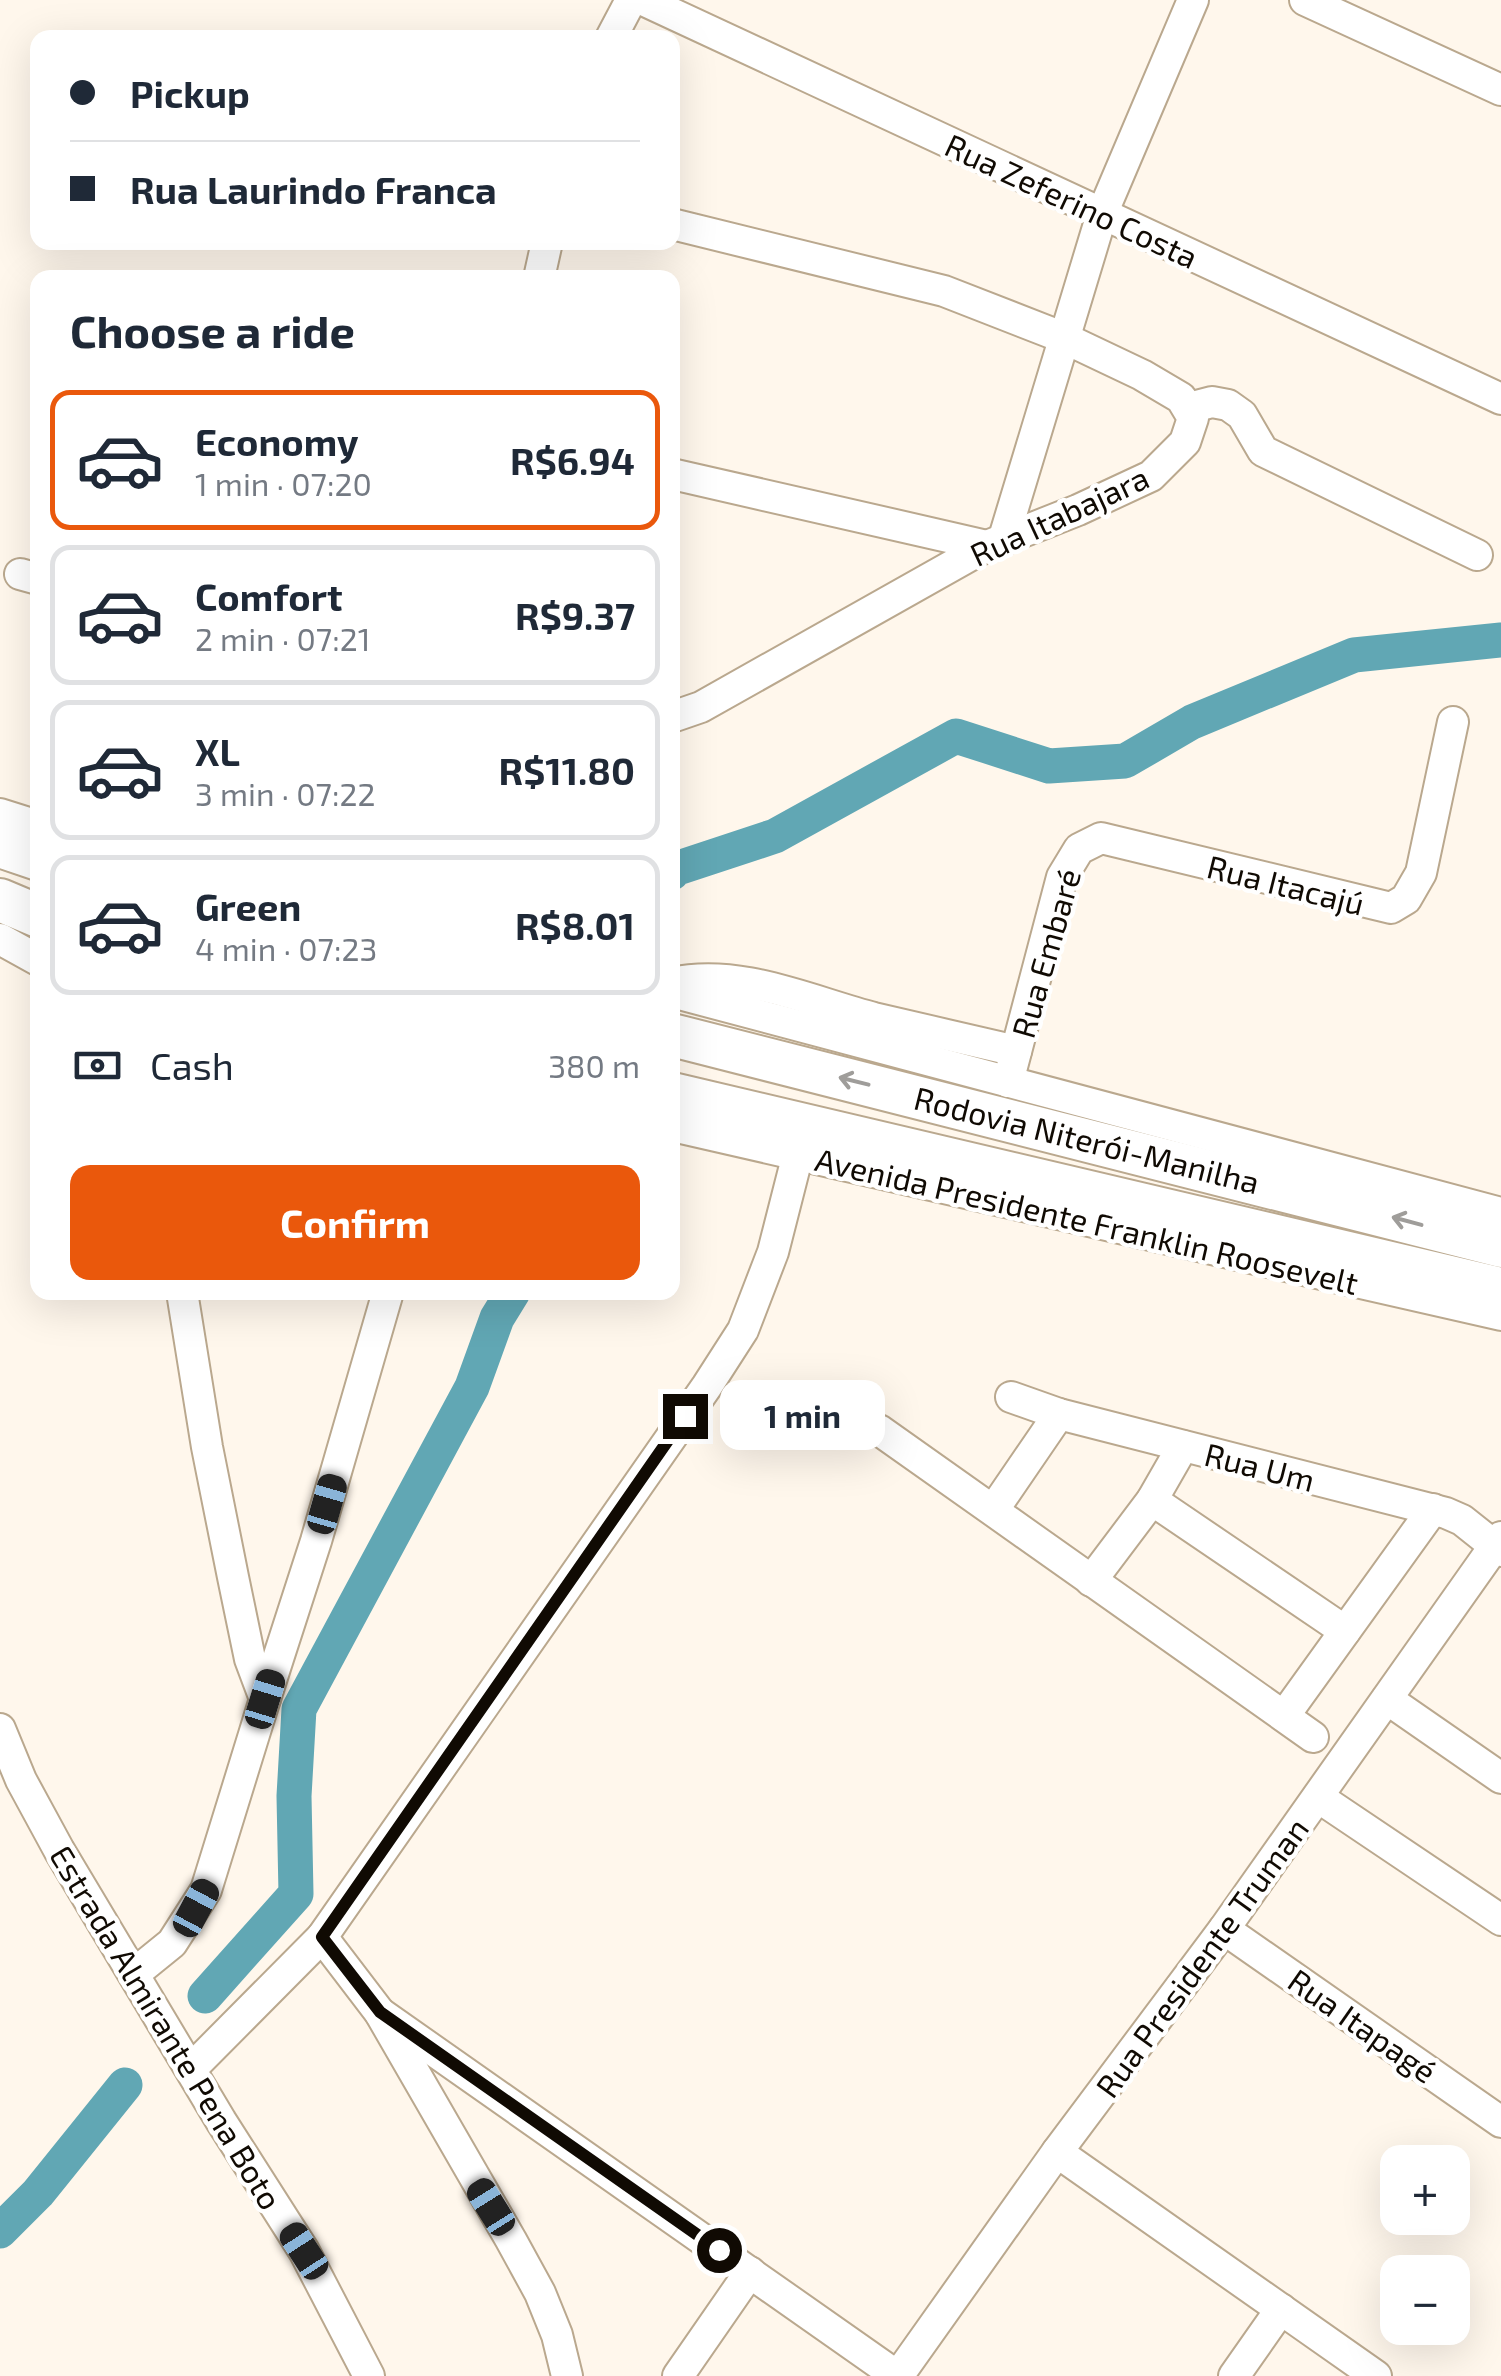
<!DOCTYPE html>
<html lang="en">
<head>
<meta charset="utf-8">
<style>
  :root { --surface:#fff; --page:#f2f2f3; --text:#1f2937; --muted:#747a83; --line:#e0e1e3; --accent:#ea580c }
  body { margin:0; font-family:"Exo 2",sans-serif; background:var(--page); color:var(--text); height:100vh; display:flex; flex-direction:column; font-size:38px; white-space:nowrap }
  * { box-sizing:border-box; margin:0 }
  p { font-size:32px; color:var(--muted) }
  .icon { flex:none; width:55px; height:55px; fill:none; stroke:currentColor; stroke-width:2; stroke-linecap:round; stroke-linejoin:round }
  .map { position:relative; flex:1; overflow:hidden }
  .side { position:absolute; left:30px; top:270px; width:650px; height:1030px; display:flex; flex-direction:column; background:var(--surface); border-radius:20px; box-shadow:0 10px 40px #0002 }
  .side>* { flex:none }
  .banner { position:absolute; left:30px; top:30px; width:650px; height:220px; border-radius:20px; box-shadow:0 10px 40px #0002; display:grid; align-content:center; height:220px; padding:0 40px; background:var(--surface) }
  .buttons { position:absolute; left:1380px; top:2145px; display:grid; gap:20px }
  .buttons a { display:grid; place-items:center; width:90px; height:90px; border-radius:20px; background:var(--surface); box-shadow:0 10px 40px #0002; font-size:50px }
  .end { position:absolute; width:45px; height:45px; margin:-22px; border:12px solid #100a03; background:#fff; box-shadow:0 0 0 5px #fff }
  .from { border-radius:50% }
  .bubble { position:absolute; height:70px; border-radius:20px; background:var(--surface); box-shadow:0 10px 40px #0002; font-size:32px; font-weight:700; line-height:70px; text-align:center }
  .car { position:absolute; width:30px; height:60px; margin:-30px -15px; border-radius:12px; box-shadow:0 0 8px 2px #0007; background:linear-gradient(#222 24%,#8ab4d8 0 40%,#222 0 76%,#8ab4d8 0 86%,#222 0) }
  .banner b { display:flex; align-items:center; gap:35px; height:95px; font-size:38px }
  .banner b+b { border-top:2px solid var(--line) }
  .banner i { width:25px; height:25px; background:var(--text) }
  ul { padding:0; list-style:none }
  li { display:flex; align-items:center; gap:30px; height:140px; margin:0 20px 15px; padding:0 20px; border:5px solid var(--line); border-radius:20px }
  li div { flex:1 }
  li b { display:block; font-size:38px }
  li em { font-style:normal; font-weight:700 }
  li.current { border-color:var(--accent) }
  li>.icon { width:90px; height:90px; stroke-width:1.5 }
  h2 { padding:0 40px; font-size:45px; line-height:120px }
  .pay { display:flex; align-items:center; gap:25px; height:110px; padding:0 40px; font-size:38px }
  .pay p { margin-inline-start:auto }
  .button { display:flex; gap:20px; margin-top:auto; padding:20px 40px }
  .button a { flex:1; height:115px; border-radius:20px; background:var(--accent); color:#fff; font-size:40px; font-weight:700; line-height:115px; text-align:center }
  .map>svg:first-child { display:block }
</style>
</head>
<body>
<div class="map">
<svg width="1501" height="2376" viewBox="0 0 1501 2376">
  <rect width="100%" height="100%" fill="#fff7ec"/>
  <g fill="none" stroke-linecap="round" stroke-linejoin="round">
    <g stroke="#61a7b4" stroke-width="35">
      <path d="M672,873L675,869L775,836L956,736L1049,766L1125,761L1192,722L1354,655L1501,640"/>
      <path d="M205,1996L296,1894L294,1796L299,1709L472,1387L497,1318L513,1292"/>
      <path d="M0,2231L38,2193L125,2085"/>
    </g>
    <g stroke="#baa88e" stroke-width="34">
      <g id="minor">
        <path d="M643,0L1501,399"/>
        <path d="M1305,0L1501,90"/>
        <path d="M611,38L631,0"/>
        <path d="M672,224L944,291L1062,337L1142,375L1181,398L1193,418L1185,442L1151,476L1078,510L987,546L701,707L672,717"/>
        <path d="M539,278L547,242"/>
        <path d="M1189,408L1212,402L1228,405L1242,415L1263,451L1477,555"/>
        <path d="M672,474L987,546"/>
        <path d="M1003,541L1102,214L1193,0"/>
        <path d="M20,574L38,579"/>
        <path d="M0,814L38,826"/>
        <path d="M0,939L38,960"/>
        <path d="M672,983C740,968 809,1001 874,1018C921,1029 969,1040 1016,1051"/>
        <path d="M672,992L1501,1213"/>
        <path d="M1008,1082L1062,877L1079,849L1101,838L1391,908L1406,899L1421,873L1453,722"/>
        <path d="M672,1126L1501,1315"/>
        <path d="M1011,1397L1059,1414L1446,1513L1462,1520L1501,1551"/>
        <path d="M879,1430L1313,1737"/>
        <path d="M1152,1500L1345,1631"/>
        <path d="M994,1509L1059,1414"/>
        <path d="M1091,1581L1152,1500L1183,1446"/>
        <path d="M265,1699L316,1541L388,1292"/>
        <path d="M1387,1699L1501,1778"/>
        <path d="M1284,1716L1433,1509"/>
        <path d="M0,1729L21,1780L59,1850L221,2121L304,2251L369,2376"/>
        <path d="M1318,1797L1501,1920"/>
        <path d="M1224,1929L1501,2122"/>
        <path d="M322,1937L380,2013L511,2240L540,2293L557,2335L567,2376"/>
        <path d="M135,1973L172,1943L206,1890L265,1699L250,1659L233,1577L207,1447L182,1292"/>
        <path d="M380,2013L897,2376"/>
        <path d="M191,2069L322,1937L707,1386L743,1330L773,1252L798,1154"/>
        <path d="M1057,2152L1376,2376"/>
        <path d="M678,2376L750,2272"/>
        <path d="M898,2376L1057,2152L1224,1929L1501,1537"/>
        <path d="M1234,2376L1281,2309"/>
      </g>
    </g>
    <g stroke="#baa88e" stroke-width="46">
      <g id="highway">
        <path d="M0,846L38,859"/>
        <path d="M0,900L38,916"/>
        <path d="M672,1035L1501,1246"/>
        <path d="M672,1094L1501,1289"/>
      </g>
    </g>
    <use href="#minor" stroke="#fff" stroke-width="30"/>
    <use href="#highway" stroke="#fff" stroke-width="42"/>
  </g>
  <defs><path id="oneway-shaft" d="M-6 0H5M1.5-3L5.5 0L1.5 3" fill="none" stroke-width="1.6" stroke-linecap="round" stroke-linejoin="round" transform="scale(2.5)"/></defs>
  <g stroke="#9f9d9a">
    <use href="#oneway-shaft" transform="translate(854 1081) rotate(-166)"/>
    <use href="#oneway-shaft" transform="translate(1407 1221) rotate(-165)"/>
  </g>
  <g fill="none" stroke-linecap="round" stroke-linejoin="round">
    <path stroke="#100a03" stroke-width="12" d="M685,1416L322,1937L380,2012L719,2250"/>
  </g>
  <g text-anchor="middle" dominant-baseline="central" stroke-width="9" stroke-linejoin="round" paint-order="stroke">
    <g font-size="32" fill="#100a03" stroke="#fff">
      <text transform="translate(1072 200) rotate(25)">Rua Zeferino Costa</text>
      <text transform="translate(1059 515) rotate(-25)">Rua Itabajara</text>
      <text transform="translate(1286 884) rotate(14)">Rua Itacajú</text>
      <text transform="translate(1045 953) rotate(-74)">Rua Embaré</text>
      <text transform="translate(1087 1139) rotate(14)">Rodovia Niterói-Manilha</text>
      <text transform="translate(1087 1220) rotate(13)">Avenida Presidente Franklin Roosevelt</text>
      <text transform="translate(1260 1466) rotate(14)">Rua Um</text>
      <text transform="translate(1201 1957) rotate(-54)">Rua Presidente Truman</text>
      <text transform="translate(1363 2025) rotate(35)">Rua Itapagé</text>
      <text transform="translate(167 2027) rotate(59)">Estrada Almirante Pena Boto</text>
    </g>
  </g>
</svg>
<div class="buttons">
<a>+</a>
<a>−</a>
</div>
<i class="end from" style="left:719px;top:2250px"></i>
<i class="end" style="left:685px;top:1416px"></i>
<div class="bubble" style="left:720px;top:1380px;width:165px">1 min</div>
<i class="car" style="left:327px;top:1504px;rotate:16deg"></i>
<i class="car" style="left:265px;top:1699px;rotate:17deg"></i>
<i class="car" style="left:196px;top:1908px;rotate:28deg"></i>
<i class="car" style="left:491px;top:2207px;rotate:328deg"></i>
<i class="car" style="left:304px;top:2251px;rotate:327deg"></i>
<div class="banner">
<b><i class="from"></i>Pickup</b>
<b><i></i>Rua Laurindo Franca</b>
</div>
<section class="side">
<h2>Choose a ride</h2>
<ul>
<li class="current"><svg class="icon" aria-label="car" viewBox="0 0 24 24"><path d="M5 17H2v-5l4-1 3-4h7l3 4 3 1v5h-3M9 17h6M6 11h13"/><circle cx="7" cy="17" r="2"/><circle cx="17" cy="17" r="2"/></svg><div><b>Economy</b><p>1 min · 07:20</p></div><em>R$6.94</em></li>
<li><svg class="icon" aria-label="car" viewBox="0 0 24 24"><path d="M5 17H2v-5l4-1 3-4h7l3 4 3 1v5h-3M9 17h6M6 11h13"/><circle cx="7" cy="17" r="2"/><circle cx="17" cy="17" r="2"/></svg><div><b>Comfort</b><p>2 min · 07:21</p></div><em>R$9.37</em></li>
<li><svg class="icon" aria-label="car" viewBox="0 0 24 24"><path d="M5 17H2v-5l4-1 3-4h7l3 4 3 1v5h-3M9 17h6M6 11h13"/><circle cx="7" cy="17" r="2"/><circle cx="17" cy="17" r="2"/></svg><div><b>XL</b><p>3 min · 07:22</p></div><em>R$11.80</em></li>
<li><svg class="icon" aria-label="car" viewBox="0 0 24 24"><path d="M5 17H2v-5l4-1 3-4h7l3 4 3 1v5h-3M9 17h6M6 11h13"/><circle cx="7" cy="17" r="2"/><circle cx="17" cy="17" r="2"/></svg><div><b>Green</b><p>4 min · 07:23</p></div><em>R$8.01</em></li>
</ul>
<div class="pay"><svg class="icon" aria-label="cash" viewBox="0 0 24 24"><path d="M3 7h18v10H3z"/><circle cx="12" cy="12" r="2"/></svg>Cash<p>380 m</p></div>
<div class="button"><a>Confirm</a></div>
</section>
</div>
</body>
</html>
